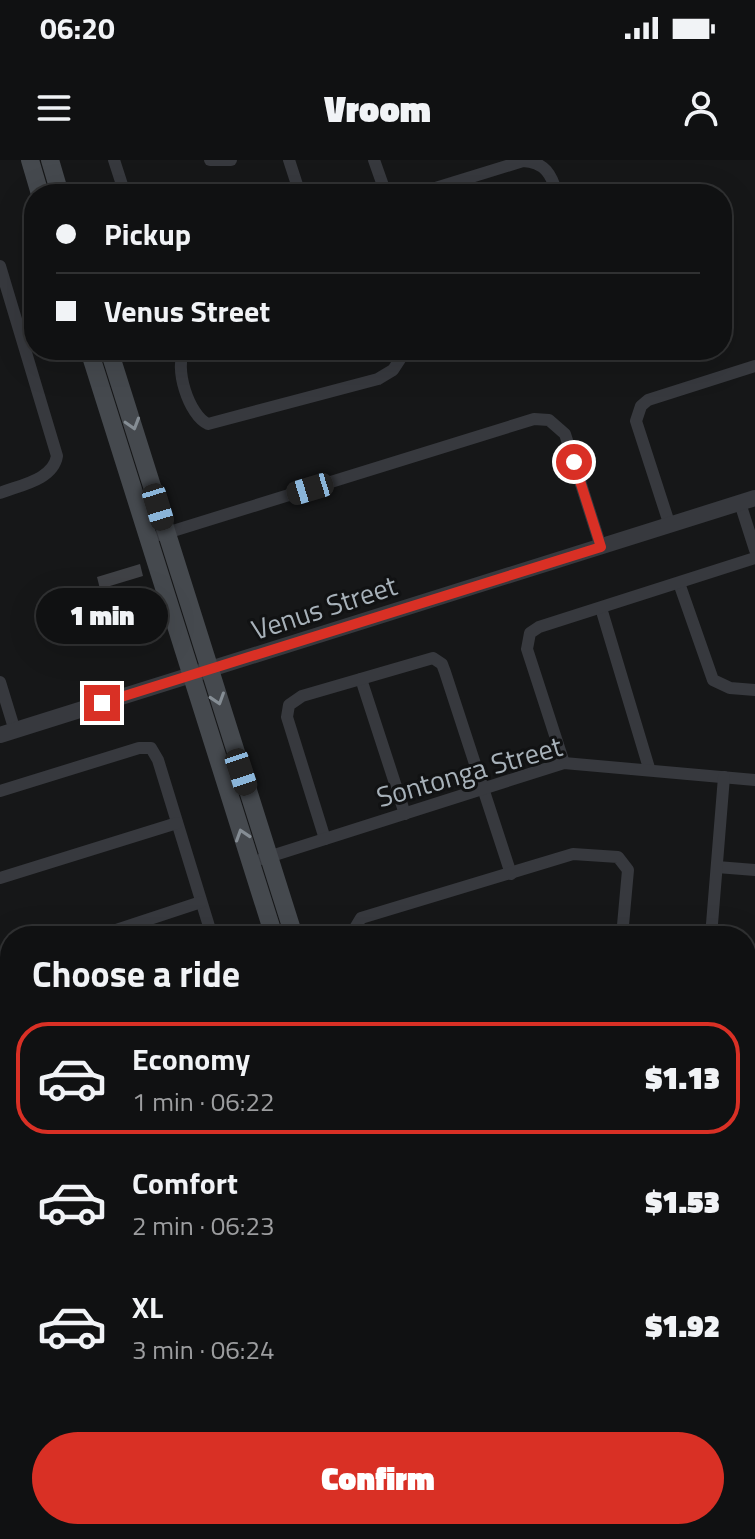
<!DOCTYPE html>
<html lang="en">
<head>
<meta charset="utf-8">
<style>
  :root { --surface:#101112; --page:#1e1f20; --text:#f1f3f6; --muted:#9c9d9f; --line:#303132; --accent:#d93025 }
  body { margin:0; font-family:"Titillium Web",sans-serif; background:var(--page); color:var(--text); height:100vh; display:flex; flex-direction:column; font-size:30px; white-space:nowrap }
  * { box-sizing:border-box; margin:0 }
  p { font-size:26px; color:var(--muted) }
  .icon { flex:none; width:44px; height:44px; fill:none; stroke:currentColor; stroke-width:2; stroke-linecap:round; stroke-linejoin:round }
  .map { position:relative; flex:1; overflow:hidden }
  .side { position:absolute; left:0px; top:766px; width:756px; height:614px; display:flex; flex-direction:column; background:var(--surface); border-radius:32px 32px 0 0; box-shadow:0 8px 32px #0002,0 0 0 2px var(--line) }
  .side>* { flex:none }
  .banner { position:absolute; left:24px; top:24px; width:708px; height:176px; border-radius:32px; box-shadow:0 8px 32px #0002,0 0 0 2px var(--line); display:grid; align-content:center; height:176px; padding:0 32px; background:var(--surface) }
  .end { position:absolute; width:36px; height:36px; margin:-18px; border:10px solid #d93025; background:#fff; box-shadow:0 0 0 4px #fff }
  .from { border-radius:50% }
  .bubble { position:absolute; height:56px; border-radius:28px; background:var(--surface); box-shadow:0 8px 32px #0002,0 0 0 2px var(--line); font-size:26px; font-weight:800; line-height:56px; text-align:center }
  .car { position:absolute; width:24px; height:48px; margin:-24px -12px; border-radius:10px; box-shadow:0 0 6px 2px #0007; background:linear-gradient(#222 24%,#8ab4d8 0 40%,#222 0 76%,#8ab4d8 0 86%,#222 0) }
  .banner b { display:flex; align-items:center; gap:28px; height:76px; font-size:30px }
  .banner b+b { border-top:2px solid var(--line) }
  .banner i { width:20px; height:20px; background:var(--text) }
  ul { padding:0; list-style:none }
  li { display:flex; align-items:center; gap:24px; height:112px; margin:0 16px 12px; padding:0 16px; border:4px solid transparent; border-radius:32px }
  li div { flex:1 }
  li b { display:block; font-size:30px }
  li em { font-style:normal; font-weight:800 }
  li.current { border-color:var(--accent) }
  li>.icon { width:72px; height:72px; stroke-width:1.5 }
  h2 { padding:0 32px; font-size:36px; line-height:96px }
  .button { display:flex; gap:16px; margin-top:auto; padding:16px 32px }
  .button a { flex:1; height:92px; border-radius:48px; background:var(--accent); color:#fff; font-size:32px; font-weight:800; line-height:92px; text-align:center }
  .status { display:flex; justify-content:space-between; align-items:center; height:56px; padding:0 40px; background:var(--surface); direction:ltr }
  .status svg { height:22px; fill:currentColor }
  header { display:flex; justify-content:space-between; align-items:center; height:104px; padding:0 32px; background:var(--surface); font-size:36px; font-weight:800 }
  .map>svg:first-child { display:block }
</style>
</head>
<body>
<div class="status"><b>06:20</b><svg viewBox="0 0 49 12"><path d="M0 12V9h3v3zM5 12V6h3v6zM10 12V3h3v9zM15 12V0h3v12zM26 1h20v11H26zM47 4h2v5h-2z"/></svg></div>
<header><svg class="icon" aria-label="menu" viewBox="0 0 24 24"><path d="M4 6h16M4 12h16M4 18h16"/></svg>Vroom<svg class="icon" aria-label="person" viewBox="0 0 24 24"><circle cx="12" cy="8" r="4"/><path d="M4 21q1-7 8-7t8 7"/></svg></header>
<div class="map">
<svg width="755" height="1379" viewBox="0 0 755 1379">
  <rect width="100%" height="100%" fill="#161718"/>
  <g fill="#404246">
    <path d="M140,404L143,416L100,429L97,417Z"/>
    <path d="M101,431L110,462L97,466L88,435Z"/>
  </g>
  <g fill="none" stroke-linecap="round" stroke-linejoin="round">
    <g stroke="#37393e" stroke-width="12">
      <path d="M114,0L125,34"/>
      <path d="M210,0H231"/>
      <path d="M289,0L300,34"/>
      <path d="M374,0L386,34"/>
      <path d="M416,34L523,1C545,2 552,15 557,34"/>
      <path d="M0,106L57,296C53,320 20,325 0,333"/>
      <path d="M185,190C173,206 189,256 208,264L378,219L393,210L406,190"/>
      <path d="M740,343L755,390"/>
      <path d="M670,366L636,261L641,246L648,240L755,206"/>
      <path d="M160,375L534,259L549,260L565,274L601,387"/>
      <path d="M679,423L713,520L730,528L755,530"/>
      <path d="M601,448L649,608"/>
      <path d="M361,519L405,654"/>
      <path d="M0,522L15,571"/>
      <path d="M564,603L527,489L530,473L539,467L755,398"/>
      <path d="M0,631L139,588H151L158,600L212,776"/>
      <path d="M325,679L287,557L289,545L302,536L433,498L442,504L445,512L511,714"/>
      <path d="M262,699L564,603L755,620"/>
      <path d="M717,707L755,710"/>
      <path d="M0,718L177,663"/>
      <path d="M98,776L201,742"/>
      <path d="M356,776L355,768L361,758L573,694L618,697L628,710L622,776"/>
      <path d="M711,776L724,617"/>
      <path d="M0,811L10,845"/>
      <path d="M0,899L10,896"/>
      <path d="M746,1165L755,1162"/>
      <path d="M0,1167L10,1164"/>
      <path d="M0,1259L10,1255"/>
      <path d="M746,1339L755,1367"/>
      <path d="M0,1358L7,1379"/>
      <path d="M92,1370L95,1379"/>
      <path d="M633,1379L660,1370"/>
    </g>
    <path stroke="#37393e" stroke-width="16" d="M0,575L755,338"/>
    <g stroke="#45494e" stroke-width="18">
      <path d="M30,0L40,34"/>
      <path d="M50,0L60,34"/>
      <path d="M89,190L274,776"/>
      <path d="M109,190L294,776"/>
      <path d="M461,1370L463,1379"/>
      <path d="M481,1370L483,1379"/>
    </g>
  </g>
  <defs><path id="oneway-chevron" d="M-2-3.5L2.5 0L-2 3.5" fill="none" stroke-width="1.6" stroke-linecap="round" stroke-linejoin="round" transform="scale(2)"/></defs>
  <g stroke="#858d94">
    <use href="#oneway-chevron" transform="translate(133 264) rotate(73)"/>
    <use href="#oneway-chevron" transform="translate(218 539) rotate(72)"/>
    <use href="#oneway-chevron" transform="translate(242 675) rotate(-108)"/>
  </g>
  <g fill="none" stroke-linecap="round" stroke-linejoin="round">
    <path stroke="#d93025" stroke-width="10" d="M102,543L601,387L574,302"/>
  </g>
  <g text-anchor="middle" dominant-baseline="central" stroke-width="6" stroke-linejoin="round" paint-order="stroke">
    <g font-size="28" fill="#a7b1b9" stroke="#111213">
      <text transform="translate(324 447) rotate(-18)">Venus Street</text>
      <text transform="translate(469 611) rotate(-16)">Sontonga Street</text>
    </g>
  </g>
</svg>
<i class="end from" style="left:574px;top:302px"></i>
<i class="end" style="left:102px;top:543px"></i>
<div class="bubble" style="left:36px;top:428px;width:132px">1 min</div>
<i class="car" style="left:310px;top:329px;rotate:253deg"></i>
<i class="car" style="left:158px;top:347px;rotate:163deg"></i>
<i class="car" style="left:241px;top:612px;rotate:162deg"></i>
<div class="banner">
<b><i class="from"></i>Pickup</b>
<b><i></i>Venus Street</b>
</div>
<section class="side">
<h2>Choose a ride</h2>
<ul>
<li class="current"><svg class="icon" aria-label="car" viewBox="0 0 24 24"><path d="M5 17H2v-5l4-1 3-4h7l3 4 3 1v5h-3M9 17h6M6 11h13"/><circle cx="7" cy="17" r="2"/><circle cx="17" cy="17" r="2"/></svg><div><b>Economy</b><p>1 min · 06:22</p></div><em>$1.13</em></li>
<li><svg class="icon" aria-label="car" viewBox="0 0 24 24"><path d="M5 17H2v-5l4-1 3-4h7l3 4 3 1v5h-3M9 17h6M6 11h13"/><circle cx="7" cy="17" r="2"/><circle cx="17" cy="17" r="2"/></svg><div><b>Comfort</b><p>2 min · 06:23</p></div><em>$1.53</em></li>
<li><svg class="icon" aria-label="car" viewBox="0 0 24 24"><path d="M5 17H2v-5l4-1 3-4h7l3 4 3 1v5h-3M9 17h6M6 11h13"/><circle cx="7" cy="17" r="2"/><circle cx="17" cy="17" r="2"/></svg><div><b>XL</b><p>3 min · 06:24</p></div><em>$1.92</em></li>
</ul>
<div class="button"><a>Confirm</a></div>
</section>
</div>
</body>
</html>
